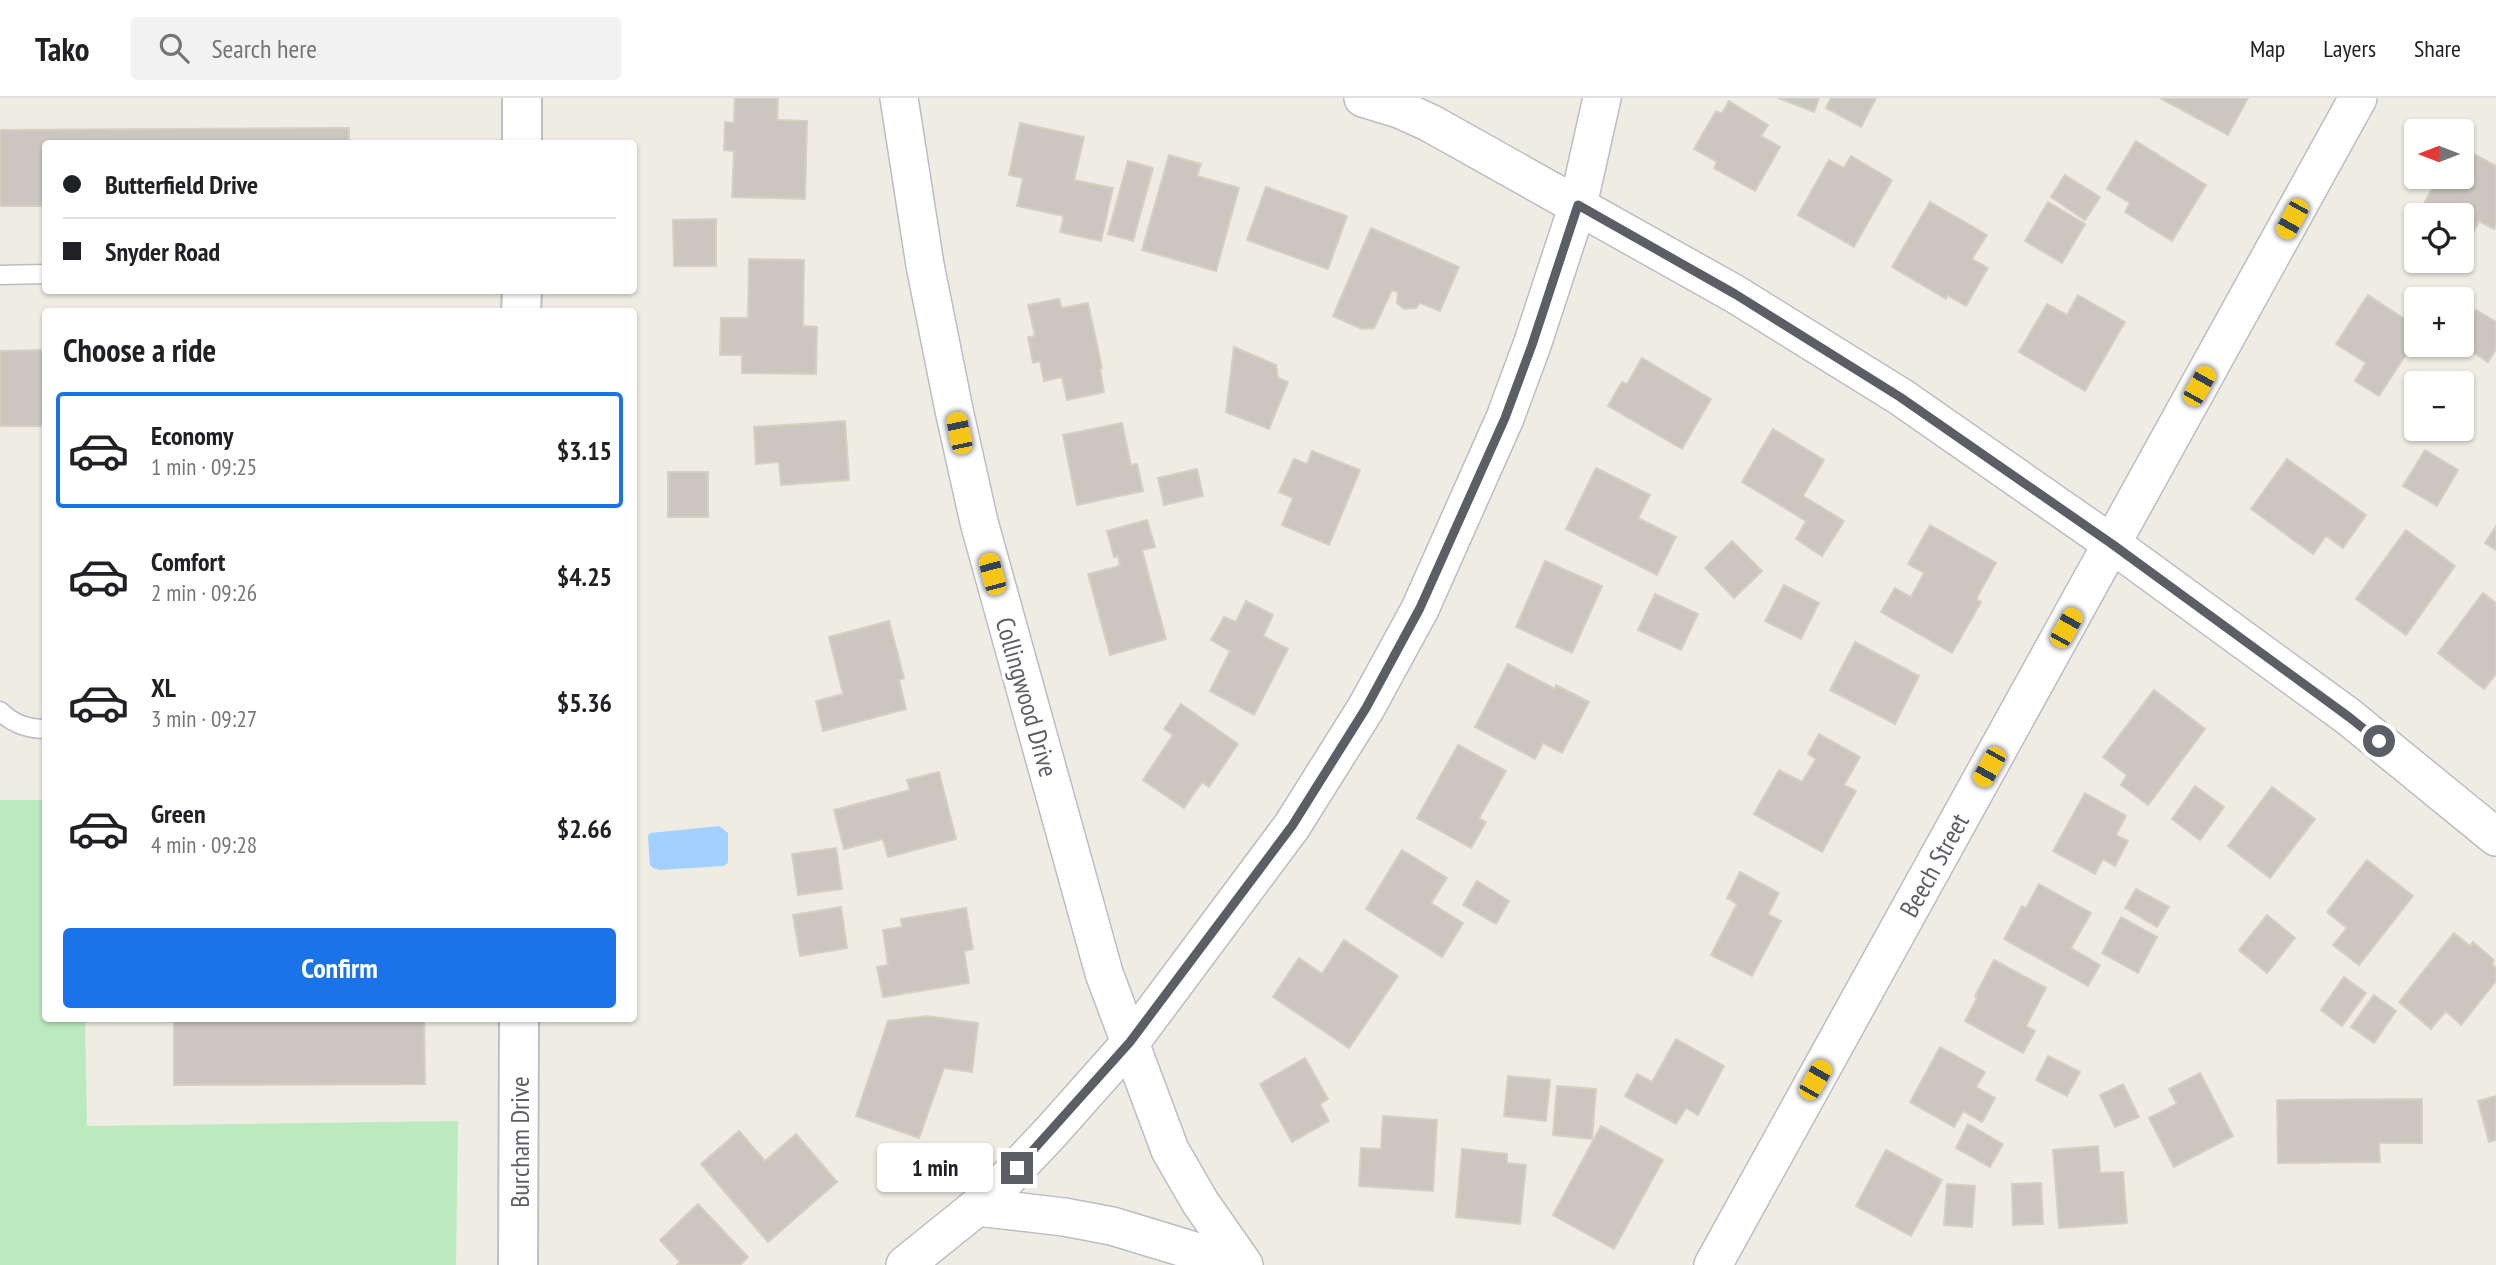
<!DOCTYPE html>
<html lang="en">
<head>
<meta charset="utf-8">
<style>
  :root { --surface:#fff; --page:#f2f2f2; --text:#202124; --muted:#757577; --line:#e0e0e0; --accent:#1a73e8 }
  body { margin:0; font-family:"PT Sans Narrow",sans-serif; background:var(--page); color:var(--text); height:100vh; display:flex; flex-direction:column; font-size:26px; white-space:nowrap }
  * { box-sizing:border-box; margin:0 }
  p { font-size:23px; color:var(--muted) }
  .icon { flex:none; width:38px; height:38px; fill:none; stroke:currentColor; stroke-width:2; stroke-linecap:round; stroke-linejoin:round }
  .map { position:relative; flex:1; overflow:hidden }
  .details { position:absolute; left:42px; top:210px; width:595px; height:714px; display:flex; flex-direction:column; background:var(--surface); border-radius:7px; box-shadow:0 2px 5px #0004 }
  .details>* { flex:none }
  .banner { position:absolute; left:42px; top:42px; width:595px; height:154px; border-radius:7px; box-shadow:0 2px 5px #0004; display:grid; align-content:center; height:154px; padding:0 21px; background:var(--surface) }
  .needle { width:46px; rotate:270deg }
  .fabs { position:absolute; left:2404px; top:21px; display:grid; gap:14px }
  .fabs a { display:grid; place-items:center; width:70px; height:70px; border-radius:7px; background:var(--surface); box-shadow:0 2px 5px #0004; font-size:35px }
  .end { position:absolute; width:32px; height:32px; margin:-16px; border:9px solid #5b5f65; background:#fff; box-shadow:0 0 0 4px #fff }
  .from { border-radius:50% }
  .bubble { position:absolute; height:49px; border-radius:7px; background:var(--surface); box-shadow:0 2px 5px #0004; font-size:23px; font-weight:700; line-height:49px; text-align:center }
  .car { position:absolute; width:21px; height:42px; margin:-21px -10px; border-radius:9px; box-shadow:0 0 5px 2px #0007; background:linear-gradient(#f5c518 24%,#345 0 40%,#f5c518 0 76%,#345 0 86%,#f5c518 0) }
  .banner b { display:flex; align-items:center; gap:24px; height:66px; font-size:26px }
  .banner b+b { border-top:2px solid var(--line) }
  .banner i { width:18px; height:18px; background:var(--text) }
  ul { padding:0; list-style:none }
  li { display:flex; align-items:center; gap:21px; height:116px; margin:0 14px 10px; padding:0 7px; border:4px solid transparent; border-radius:7px }
  li div { flex:1 }
  li b { display:block; font-size:26px }
  li em { font-style:normal; font-weight:700 }
  li.current { border-color:var(--accent) }
  li>.icon { width:63px; height:63px; stroke-width:1.5 }
  h2 { padding:0 21px; font-size:32px; line-height:84px }
  .primary-button { display:flex; gap:14px; margin-top:auto; padding:14px 21px }
  .primary-button a { flex:1; height:80px; border-radius:7px; background:var(--accent); color:#fff; font-size:28px; font-weight:700; line-height:80px; text-align:center }
  header { display:flex; align-items:center; gap:42px; box-sizing:border-box; height:98px; padding:0 35px; background:var(--surface); border-bottom:2px solid var(--line) }
  header strong { font-size:33px }
  nav { display:flex; gap:38px; margin-inline-start:auto; font-size:24px }
  .search { width:490px; height:63px; background:var(--page); display:flex; align-items:center; gap:18px; box-sizing:border-box; padding:0 24px; border-radius:7px; color:var(--muted); font-size:26px }
  .map>svg:first-child { display:block }
</style>
</head>
<body>
<header>
<strong>Tako</strong>
<div class="search"><svg class="icon" aria-label="search" viewBox="0 0 24 24"><circle cx="10" cy="10" r="6"/><path d="M15 15l6 6"/></svg>Search here</div>
<nav><a>Map</a><a>Layers</a><a>Share</a></nav>
</header>
<div class="map">
<svg width="2496" height="1167" viewBox="0 0 2496 1167">
  <rect width="100%" height="100%" fill="#efede3"/>
  <path fill="#bceabf" d="M0,702H45L46,920L85,921L87,1028L458,1023L456,1167H0Z"/>
  <path fill="#a3d1ff" d="M719,728L728,735V765L723,768L660,772L653,770L650,767L648,738L650,735Z"/>
  <g fill="#cbc7c0" stroke="#d5d0c0" stroke-width="2">
    <path d="M735,0H778L777,22L807,23L805,101L732,99L734,53L724,52L725,24L734,25Z"/>
    <path d="M1778,0H1819L1814,14Z"/>
    <path d="M1831,0H1876L1861,29L1826,10Z"/>
    <path d="M2160,0H2248L2228,37Z"/>
    <path d="M1729,3L1768,27L1761,38L1780,49L1755,93L1714,70L1717,64L1694,51L1716,13L1722,16Z"/>
    <path d="M1020,25L1084,39L1074,82L1113,90L1101,143L1060,134L1064,118L1017,108L1023,80L1009,77Z"/>
    <path d="M349,30V46H46V108H0V32Z"/>
    <path d="M2136,43L2206,87L2172,143L2125,114L2130,105L2107,91Z"/>
    <path d="M2462,50L2496,68V126L2494,131L2479,123L2462,156V117H2418L2438,79H2462Z"/>
    <path d="M1169,57L1201,66L1197,78L1239,90L1216,173L1142,152Z"/>
    <path d="M1851,58L1892,82L1854,149L1798,117L1829,62L1844,70Z"/>
    <path d="M1128,63L1153,70L1133,143L1108,136Z"/>
    <path d="M2065,77L2100,99L2085,122L2051,99Z"/>
    <path d="M1266,89L1347,118L1328,171L1247,142Z"/>
    <path d="M1930,104L1987,137L1972,161L1988,170L1966,208L1947,197L1946,201L1892,169Z"/>
    <path d="M2048,104L2085,126L2062,165L2025,143Z"/>
    <path d="M716,121V168H674L673,122Z"/>
    <path d="M1371,130L1459,169L1440,213L1420,205L1416,210L1404,211L1397,205L1398,194L1392,192L1374,230L1362,231L1333,218Z"/>
    <path d="M749,161L804,162L803,228L817,229L816,276L742,275V257H720L721,220H748Z"/>
    <path d="M2078,197L2125,224L2085,293L2019,254L2047,206L2067,217Z"/>
    <path d="M2368,197L2417,229V239L2379,298L2355,283L2366,265L2336,246Z"/>
    <path d="M1059,201L1062,210L1088,205L1102,270L1100,271L1104,294L1067,302L1062,279L1044,283L1040,263L1033,265L1028,239L1035,238L1028,207Z"/>
    <path d="M2476,212L2496,224V251L2488,264L2461,247L2462,236Z"/>
    <path d="M1234,249L1276,267L1278,280L1288,284L1269,331L1226,314Z"/>
    <path d="M46,252V328H0V253Z"/>
    <path d="M1642,260L1711,301L1682,351L1608,308L1622,284L1627,286Z"/>
    <path d="M845,323L849,382L781,387L779,364L756,366L754,329Z"/>
    <path d="M1122,325L1131,367L1137,366L1143,393L1077,407L1063,337Z"/>
    <path d="M1773,331L1824,362L1803,398L1844,423L1822,458L1796,441L1806,423L1742,384Z"/>
    <path d="M2425,352L2458,372L2437,408L2403,388Z"/>
    <path d="M1312,353L1360,372L1329,447L1282,427L1293,400L1279,394L1294,361L1307,366Z"/>
    <path d="M2287,361L2366,417L2343,450L2326,438L2313,456L2251,411Z"/>
    <path d="M1596,370L1650,397L1638,420L1676,439L1657,477L1566,431Z"/>
    <path d="M1197,371L1203,398L1164,407L1158,380Z"/>
    <rect x="668" y="374" width="40" height="45"/>
    <path d="M1147,422L1155,449L1142,452L1166,541L1110,557L1088,476L1120,468L1118,458L1114,459L1107,433Z"/>
    <path d="M1930,427L1996,465L1976,501L1981,504L1952,555L1881,514L1895,490L1911,499L1924,475L1908,466Z"/>
    <path d="M2496,428V452L2485,445Z"/>
    <path d="M2406,432L2455,468L2406,537L2356,501Z"/>
    <path d="M1732,443L1762,473L1734,500L1705,470Z"/>
    <path d="M1545,463L1602,488L1572,555L1516,529Z"/>
    <path d="M1784,487L1819,505L1801,541L1765,523Z"/>
    <path d="M2483,495L2496,505V576L2484,591L2438,555Z"/>
    <path d="M1655,496L1698,516L1681,552L1638,532Z"/>
    <path d="M1246,503L1273,517L1263,538L1288,551L1254,617L1210,593L1230,553L1211,542L1224,519L1236,524Z"/>
    <path d="M889,523L904,580L899,582L906,611L823,633L816,603L843,596L829,539Z"/>
    <path d="M1855,544L1919,578L1895,626L1830,592Z"/>
    <path d="M1508,566L1555,591L1556,587L1589,604L1562,655L1543,645L1535,661L1475,629Z"/>
    <path d="M2154,592L2205,631L2148,707L2121,687L2127,677L2103,659Z"/>
    <path d="M1181,606L1238,646L1209,689L1202,684L1184,710L1143,682L1173,637L1164,631Z"/>
    <path d="M1819,636L1860,659L1844,687L1856,693L1822,754L1754,716L1779,672L1802,684L1816,661L1808,656Z"/>
    <path d="M1458,647L1506,673L1479,720L1486,724L1471,750L1417,720Z"/>
    <path d="M939,674L956,741L888,759L883,741L844,751L834,712L910,692L907,682Z"/>
    <path d="M2195,688L2224,709L2200,742L2172,721Z"/>
    <path d="M2272,689L2315,721L2270,780L2228,748Z"/>
    <path d="M2085,695L2126,718L2116,737L2128,743L2115,768L2103,761L2095,776L2053,753Z"/>
    <path d="M836,750L842,791L798,797L792,756Z"/>
    <path d="M1402,752L1447,780L1431,805L1463,825L1442,859L1366,811Z"/>
    <path d="M2367,762L2413,798L2359,867L2333,847L2347,830L2327,814Z"/>
    <path d="M1740,774L1779,795L1768,816L1781,823L1752,878L1711,857L1737,806L1727,800Z"/>
    <path d="M1477,783L1509,803L1496,826L1463,807Z"/>
    <path d="M2039,786L2091,815L2071,850L2100,867L2088,888L2004,841L2022,808L2026,810Z"/>
    <path d="M2136,791L2169,809L2157,829L2125,810Z"/>
    <path d="M841,809L847,850L800,858L793,817Z"/>
    <path d="M966,810L973,851L964,853L969,885L883,899L877,869L888,867L883,832L902,829L901,821Z"/>
    <path d="M2267,817L2295,840L2267,875L2239,852Z"/>
    <path d="M2121,819L2157,839L2138,875L2102,855Z"/>
    <path d="M2454,835L2470,848L2473,844L2494,862L2492,866L2496,870V883L2461,927L2446,913L2431,931L2399,904Z"/>
    <path d="M1344,842L1398,878L1349,950L1273,899L1299,860L1322,876Z"/>
    <path d="M1994,862L2046,890L2026,928L2035,933L2023,955L1965,923L1977,900L1975,898Z"/>
    <path d="M2344,879L2366,895L2342,928L2321,912Z"/>
    <path d="M2374,897L2396,913L2374,945L2351,929Z"/>
    <path d="M927,918L978,925L972,974L944,970L919,1040L856,1018L888,923Z"/>
    <path d="M174,920H424L425,986L174,987Z"/>
    <path d="M1676,941L1724,968L1698,1017L1686,1010L1676,1026L1625,998L1637,976L1652,984Z"/>
    <path d="M1940,949L1985,974L1976,989L1995,1000L1982,1024L1963,1013L1954,1029L1910,1004Z"/>
    <path d="M2048,958L2080,974L2067,998L2036,982Z"/>
    <path d="M1305,960L1328,1001L1320,1006L1329,1023L1292,1044L1260,986Z"/>
    <path d="M2200,975L2233,1038L2174,1069L2149,1020L2177,1006L2169,991Z"/>
    <path d="M1508,978L1550,982L1546,1023L1504,1018Z"/>
    <path d="M2123,986L2139,1019L2115,1029L2100,997Z"/>
    <path d="M1557,988L1596,991L1592,1041L1553,1037Z"/>
    <path d="M2496,998V1042L2489,1044L2478,1003Z"/>
    <path d="M2422,1001V1045H2379L2380,1064L2278,1065L2277,1002Z"/>
    <path d="M1383,1018L1437,1022L1433,1093L1359,1088L1361,1050L1381,1051Z"/>
    <path d="M1968,1026L2003,1046L1990,1069L1956,1050Z"/>
    <path d="M1601,1028L1663,1062L1614,1151L1553,1117Z"/>
    <path d="M739,1033L765,1063L796,1036L837,1084L768,1144L701,1066Z"/>
    <path d="M2098,1048L2100,1075L2123,1074L2127,1125L2059,1130L2053,1052Z"/>
    <path d="M1462,1051L1507,1056V1065L1526,1067L1520,1126L1456,1119Z"/>
    <path d="M1886,1052L1942,1082L1911,1138L1856,1108Z"/>
    <path d="M2041,1085L2043,1126L2013,1127L2012,1086Z"/>
    <path d="M1947,1086L1975,1088L1972,1129L1944,1127Z"/>
    <path d="M698,1106L748,1159L740,1167H677L680,1164L660,1142Z"/>
  </g>
  <g fill="none" stroke-linecap="round" stroke-linejoin="round">
    <g stroke="#bbbdc3" stroke-width="21">
      <g id="lane">
        <path d="M0,177L46,176"/>
        <path d="M0,613C13,626 27,631 46,631"/>
      </g>
    </g>
    <g stroke="#bbbdc3" stroke-width="40">
      <g id="street">
        <path d="M899,0L925,167L954,312L979,424L1104,875L1170,1052L1200,1104L1244,1167"/>
        <path d="M1363,0L1399,11L1430,25L1735,196L1901,299L2112,446L2349,619L2496,739"/>
        <path d="M977,1109L1064,1119L1112,1128L1240,1167"/>
        <path d="M905,1167L977,1109L1000,1088L1051,1034L1131,944L1292,728L1366,610L1420,511L1505,320L1532,247L1578,107L1602,0"/>
        <path d="M1713,1167L2358,0"/>
      </g>
    </g>
    <g stroke="#bbbfc6" stroke-width="42">
      <g id="secondary">
        <path d="M522,46V0"/>
        <path d="M521,214L522,192"/>
        <path d="M518,1167L519,920"/>
      </g>
    </g>
    <use href="#lane" stroke="#fff" stroke-width="18"/>
    <use href="#street" stroke="#fff" stroke-width="37"/>
    <use href="#secondary" stroke="#fff" stroke-width="38"/>
  </g>
  <g fill="none" stroke-linecap="round" stroke-linejoin="round">
    <path stroke="#5b5f65" stroke-width="9" d="M1017,1070L1130,944L1292,728L1366,610L1420,510L1505,320L1532,247L1578,107L1735,196L1900,299L2112,446L2349,619L2379,643"/>
  </g>
  <g text-anchor="middle" dominant-baseline="central" stroke-width="7" stroke-linejoin="round" paint-order="stroke">
    <g font-size="26" fill="#5b5f65" stroke="#fff">
      <text transform="translate(1027 599) rotate(74)">Collingwood Drive</text>
      <text transform="translate(1934 767) rotate(-61)">Beech Street</text>
      <text transform="translate(519 1044) rotate(-90)">Burcham Drive</text>
    </g>
  </g>
</svg>
<div class="fabs">
<a><svg class="needle" viewBox="-14 -14 28 28"><path d="M0-13l5 13h-10z" fill="#e53935"/><path d="M0 13l5-13h-10z" fill="#757577"/></svg></a>
<a><svg class="icon" aria-label="locate" viewBox="0 0 24 24"><circle cx="12" cy="12" r="6"/><path d="M12 2v4M12 18v4M2 12h4M18 12h4"/></svg></a>
<a>+</a>
<a>−</a>
</div>
<i class="end from" style="left:2379px;top:643px"></i>
<i class="end" style="left:1017px;top:1070px"></i>
<div class="bubble" style="left:877px;top:1045px;width:116px">1 min</div>
<i class="car" style="left:2292px;top:121px;rotate:209deg"></i>
<i class="car" style="left:2199px;top:288px;rotate:29deg"></i>
<i class="car" style="left:959px;top:335px;rotate:348deg"></i>
<i class="car" style="left:992px;top:476px;rotate:345deg"></i>
<i class="car" style="left:2066px;top:530px;rotate:29deg"></i>
<i class="car" style="left:1989px;top:669px;rotate:209deg"></i>
<i class="car" style="left:1815px;top:982px;rotate:30deg"></i>
<div class="banner">
<b><i class="from"></i>Butterfield Drive</b>
<b><i></i>Snyder Road</b>
</div>
<section class="details">
<h2>Choose a ride</h2>
<ul>
<li class="current"><svg class="icon" aria-label="car" viewBox="0 0 24 24"><path d="M5 17H2v-5l4-1 3-4h7l3 4 3 1v5h-3M9 17h6M6 11h13"/><circle cx="7" cy="17" r="2"/><circle cx="17" cy="17" r="2"/></svg><div><b>Economy</b><p>1 min · 09:25</p></div><em>$3.15</em></li>
<li><svg class="icon" aria-label="car" viewBox="0 0 24 24"><path d="M5 17H2v-5l4-1 3-4h7l3 4 3 1v5h-3M9 17h6M6 11h13"/><circle cx="7" cy="17" r="2"/><circle cx="17" cy="17" r="2"/></svg><div><b>Comfort</b><p>2 min · 09:26</p></div><em>$4.25</em></li>
<li><svg class="icon" aria-label="car" viewBox="0 0 24 24"><path d="M5 17H2v-5l4-1 3-4h7l3 4 3 1v5h-3M9 17h6M6 11h13"/><circle cx="7" cy="17" r="2"/><circle cx="17" cy="17" r="2"/></svg><div><b>XL</b><p>3 min · 09:27</p></div><em>$5.36</em></li>
<li><svg class="icon" aria-label="car" viewBox="0 0 24 24"><path d="M5 17H2v-5l4-1 3-4h7l3 4 3 1v5h-3M9 17h6M6 11h13"/><circle cx="7" cy="17" r="2"/><circle cx="17" cy="17" r="2"/></svg><div><b>Green</b><p>4 min · 09:28</p></div><em>$2.66</em></li>
</ul>
<div class="primary-button"><a>Confirm</a></div>
</section>
</div>
</body>
</html>
